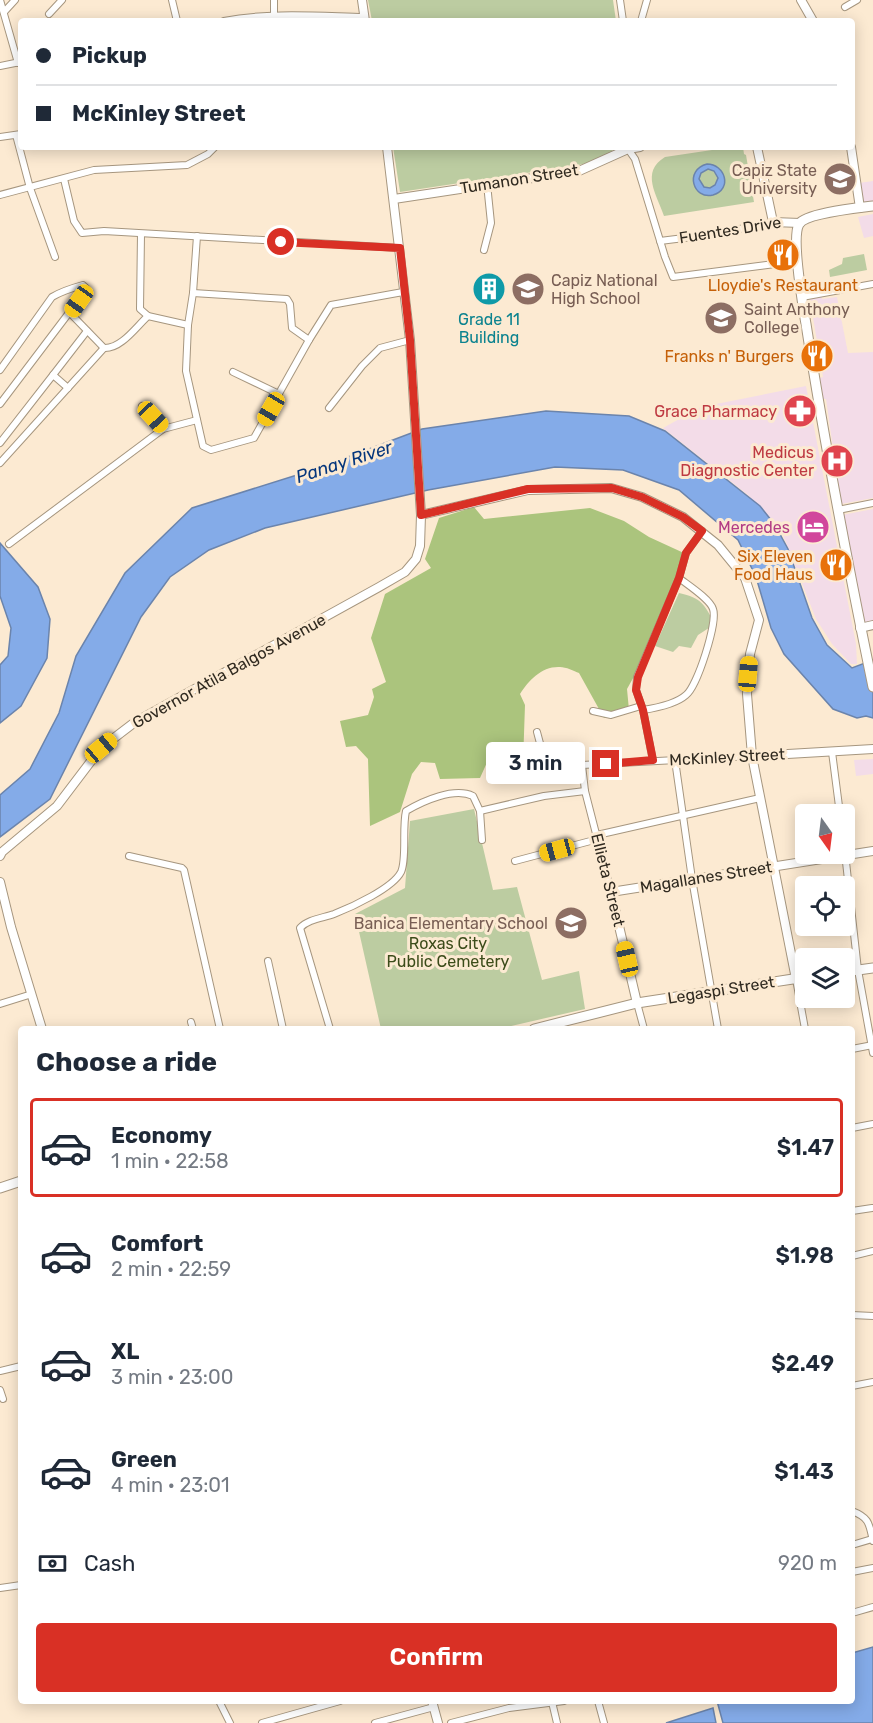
<!DOCTYPE html>
<html lang="en">
<head>
<meta charset="utf-8">
<style>
  :root { --surface:#fff; --page:#f6f6f7; --text:#1f2937; --muted:#747a83; --line:#e0e1e3; --accent:#d93025 }
  body { margin:0; font-family:Rubik,sans-serif; background:var(--page); color:var(--text); height:100vh; display:flex; flex-direction:column; font-size:22px; white-space:nowrap }
  * { box-sizing:border-box; margin:0 }
  p { font-size:20px; color:var(--muted) }
  .icon { flex:none; width:33px; height:33px; fill:none; stroke:currentColor; stroke-width:2; stroke-linecap:round; stroke-linejoin:round }
  .map { position:relative; flex:1; overflow:hidden }
  .details { position:absolute; left:18px; top:1026px; width:837px; height:678px; display:flex; flex-direction:column; background:var(--surface); border-radius:6px; box-shadow:0 3px 15px #0003 }
  .details>* { flex:none }
  .banner { position:absolute; left:18px; top:18px; width:837px; height:132px; border-radius:6px; box-shadow:0 3px 15px #0003; display:grid; align-content:center; height:132px; padding:0 18px; background:var(--surface) }
  .needle { width:39px; rotate:166deg }
  .controls { position:absolute; left:795px; top:804px; display:grid; gap:12px }
  .controls a { display:grid; place-items:center; width:60px; height:60px; border-radius:6px; background:var(--surface); box-shadow:0 3px 15px #0003; font-size:30px }
  .end { position:absolute; width:27px; height:27px; margin:-14px; border:8px solid #d93025; background:#fff; box-shadow:0 0 0 3px #fff }
  .from { border-radius:50% }
  .bubble { position:absolute; height:42px; border-radius:6px; background:var(--surface); box-shadow:0 3px 15px #0003; font-size:20px; font-weight:600; line-height:42px; text-align:center }
  .car { position:absolute; width:18px; height:36px; margin:-18px -9px; border-radius:8px; box-shadow:0 0 4px 2px #0007; background:linear-gradient(#f5c518 24%,#345 0 40%,#f5c518 0 76%,#345 0 86%,#f5c518 0) }
  .banner b { display:flex; align-items:center; gap:21px; height:57px; font-size:22px }
  .banner b+b { border-top:2px solid var(--line) }
  .banner i { width:15px; height:15px; background:var(--text) }
  ul { padding:0; list-style:none }
  li { display:flex; align-items:center; gap:18px; height:99px; margin:0 12px 9px; padding:0 6px; border:3px solid transparent; border-radius:6px }
  li div { flex:1 }
  li b { display:block; font-size:22px }
  li em { font-style:normal; font-weight:600 }
  li.selected { border-color:var(--accent) }
  li>.icon { width:54px; height:54px; stroke-width:1.5 }
  h2 { padding:0 18px; font-size:27px; line-height:72px }
  .pay { display:flex; align-items:center; gap:15px; height:66px; padding:0 18px; font-size:22px }
  .pay p { margin-inline-start:auto }
  .cta { display:flex; gap:12px; margin-top:auto; padding:12px 18px }
  .cta a { flex:1; height:69px; border-radius:6px; background:var(--accent); color:#fff; font-size:24px; font-weight:600; line-height:69px; text-align:center }
  .map>svg:first-child { display:block }
</style>
</head>
<body>
<div class="map">
<svg width="873" height="1723" viewBox="0 0 873 1723">
  <rect width="100%" height="100%" fill="#fcead2"/>
  <g fill="#f3dce8">
    <path d="M873,181V204L862,206L859,183Z"/>
    <path d="M873,214V236L864,238L858,217Z"/>
    <path d="M820,280L822,299L837,297L848,353L873,352V498L841,504L826,399H823L819,378L823,377L807,282Z"/>
    <path d="M806,386L856,644L857,664H851L832,644L816,619L783,535L748,495L663,428L701,407Z"/>
    <path d="M873,509V622L863,624L842,515Z"/>
    <path d="M873,759V774L856,776L854,760Z"/>
  </g>
  <g fill="#bccca1">
    <path d="M368,0H613L616,21H372Z"/>
    <path d="M393,147H615L607,158L579,165L400,192Z"/>
    <path d="M732,147H743L744,154L746,155L754,202L664,216C657,195 640,172 665,157Z"/>
    <path d="M864,254L867,270L830,277L829,270L842,264L843,258Z"/>
    <path d="M679,593C702,598 704,604 715,624L698,635L691,648L679,646L673,652L655,646Z"/>
    <path d="M474,809L493,890L517,887L542,980L579,971L585,1009L498,1029H381L355,914L405,888L410,821Z"/>
  </g>
  <path fill="#abc47d" d="M474,507L484,519L590,508L624,521L649,537L686,554L673,591L637,671L627,689L629,710L604,718L579,673C574,671 566,667 560,667C542,666 529,680 520,694L525,705L523,763L489,758L480,778L440,779L435,763L421,762L412,774L400,812L370,826L368,759L356,746L346,747L340,721L368,715L374,697L372,689L386,682L371,638L385,594L431,568L425,559L439,518Z"/>
  <g fill="#84abe8" stroke="#6b84ac" stroke-width="1.5" fill-rule="evenodd">
    <path d="M707,164C725,164 733,189 713,195C693,200 684,170 707,164ZM708,169L714,171L718,178L715,185L710,188L704,187L699,179L701,173Z"/>
    <path d="M546,411L629,416L665,431L760,506L775,525L788,549L812,618L827,645L852,668L873,660V718L866,716L857,718L833,709L784,654L771,628L756,577L738,540L679,490L623,470L555,467L428,490L265,528L209,550L170,577L141,617L50,799L0,837V795L30,769L59,713L76,656L125,573L192,508L316,469L422,429Z"/>
    <path d="M0,543L38,587L50,619L47,658L21,706L0,723V665L8,656L11,628L0,596Z"/>
    <path d="M873,1647V1723H723L717,1701H852V1653Z"/>
    <path d="M713,1708L716,1723H666Z"/>
  </g>
  <g fill="none" stroke-linecap="round" stroke-linejoin="round">
    <g stroke="#a6967f" stroke-width="8">
      <g id="street">
        <path d="M0,0L18,63"/>
        <path d="M172,0L177,21"/>
        <path d="M620,0L623,21"/>
        <path d="M845,7L857,0"/>
        <path d="M4,12L15,0"/>
        <path d="M49,14L62,0"/>
        <path d="M274,16V0"/>
        <path d="M224,21C270,12 318,16 364,17"/>
        <path d="M641,21L647,0"/>
        <path d="M0,66L20,62"/>
        <path d="M16,135L30,188L55,257"/>
        <path d="M0,137L21,134"/>
        <path d="M628,149L635,159L665,257L673,277L798,261"/>
        <path d="M64,179L74,221L82,233L104,231L400,248"/>
        <path d="M0,195L94,170L187,165L208,154L215,147"/>
        <path d="M141,234L140,309L148,316L188,325"/>
        <path d="M197,236L193,293L188,325L186,371L203,446L211,450L254,438L309,340L331,305L403,292"/>
        <path d="M660,241L716,234L773,222"/>
        <path d="M484,250L491,223L487,184"/>
        <path d="M193,293L287,299L290,304L292,328L309,340"/>
        <path d="M802,297L873,284"/>
        <path d="M70,313L104,348C121,349 136,327 148,316"/>
        <path d="M0,370L52,297C62,291 72,288 83,285L87,289L0,404"/>
        <path d="M233,372L279,394"/>
        <path d="M53,375L87,331"/>
        <path d="M142,406L163,429"/>
        <path d="M329,408L362,366L380,348L410,340"/>
        <path d="M0,443L53,375L68,388"/>
        <path d="M0,463L104,348"/>
        <path d="M838,510L873,503"/>
        <path d="M9,544L163,429L197,420"/>
        <path d="M679,578C688,585 710,599 713,609C718,622 697,687 686,695C676,704 656,708 643,710L636,690L637,677L679,578L686,553L702,531"/>
        <path d="M643,710L653,761"/>
        <path d="M593,711L611,715L641,706"/>
        <path d="M537,732L541,747L547,755L582,765L752,756"/>
        <path d="M832,752L840,814"/>
        <path d="M675,760L692,879L718,1029"/>
        <path d="M582,765L585,791L611,892"/>
        <path d="M480,811L544,796L585,791"/>
        <path d="M597,835L760,798"/>
        <path d="M845,853L858,970L873,1053"/>
        <path d="M129,856L182,868L184,870L220,1029"/>
        <path d="M515,861L598,839"/>
        <path d="M268,961L283,1029"/>
        <path d="M796,979L805,1029"/>
        <path d="M637,1003L644,1029"/>
        <path d="M0,1004L32,994"/>
        <path d="M191,1022L193,1029"/>
        <path d="M330,1029L300,928C308,919 323,918 334,914C352,907 393,888 401,872C407,859 402,828 406,811C423,801 454,787 473,796L480,811L482,840"/>
        <path d="M852,1049L873,1045"/>
        <path d="M852,1128L873,1124"/>
        <path d="M852,1211L872,1208"/>
        <path d="M852,1256L873,1251"/>
        <path d="M852,1315L873,1316"/>
        <path d="M0,1371L21,1366"/>
        <path d="M852,1386L873,1382"/>
        <path d="M0,1390L3,1399"/>
        <path d="M852,1511C870,1518 869,1524 873,1541"/>
        <path d="M852,1545L872,1539"/>
        <path d="M852,1572L873,1568"/>
        <path d="M0,1588L21,1585"/>
        <path d="M852,1613L873,1607"/>
        <path d="M219,1701L230,1723"/>
        <path d="M598,1701L604,1723"/>
        <path d="M552,1702L557,1723"/>
        <path d="M262,1723L340,1701"/>
        <path d="M375,1723L434,1707"/>
        <path d="M451,1723L509,1708L564,1701"/>
      </g>
    </g>
    <g stroke="#a6967f" stroke-width="10">
      <g id="secondary">
        <path d="M362,0L365,21"/>
        <path d="M801,0L813,21"/>
        <path d="M757,147L773,222L800,223"/>
        <path d="M851,147L860,208"/>
        <path d="M394,199L579,171L628,149L640,147"/>
        <path d="M421,515L528,490L611,488L642,497L683,517L718,545L745,578L759,620L750,654L747,694L752,756L796,979"/>
        <path d="M860,628L873,625"/>
        <path d="M752,756L873,749"/>
        <path d="M0,856L2,852L57,806L101,748L135,722L379,587L405,572L416,559L420,546L421,515L410,340L387,147"/>
        <path d="M0,882L11,927L42,1029"/>
        <path d="M637,1003L611,892L873,851"/>
        <path d="M432,1701L438,1723"/>
      </g>
    </g>
    <g stroke="#a6967f" stroke-width="11">
      <g id="primary">
        <path d="M873,206C858,208 806,213 799,224C791,238 803,306 806,324C825,446 848,566 873,687"/>
        <path d="M844,972L873,968"/>
        <path d="M534,1029L637,1003L806,977"/>
        <path d="M0,1188L21,1181"/>
      </g>
    </g>
    <use href="#street" stroke="#fff" stroke-width="6"/>
    <use href="#secondary" stroke="#fff" stroke-width="8"/>
    <use href="#primary" stroke="#fff" stroke-width="9"/>
  </g>
  <g fill="none" stroke-linecap="round" stroke-linejoin="round">
    <path stroke="#d93025" stroke-width="8" d="M281,242L400,248L410,340L421,515L528,489L612,488L642,497L683,517L702,531L686,553L679,578L638,677L636,690L643,710L653,760L606,764"/>
  </g>
  <defs>
    <g id="university-disc" transform="scale(1.725)"><circle r="9.5" fill="#8d6e63" stroke="#fcead2"/><path d="M0-5L7-2L0 1L-7-2ZM-4 1L0 2.5L4 1V4Q0 6-4 4Z" fill="#fff"/></g>
    <g id="restaurant-disc" transform="scale(1.725)"><circle r="9.5" fill="#e8710a" stroke="#fcead2"/><path d="M-5-6h1v4h1v-4h1v4h1v-4h1v5L-1.5 .5V6h-2V.5L-5-1ZM5-6V6H3V1.5H1.5Q1.5-4 5-6Z" fill="#fff"/></g>
    <g id="building-disc" transform="scale(1.725)"><circle r="9.5" fill="#0f9aa8" stroke="#fcead2"/><path d="M-4-6H4V6H1V3H-1V6H-4ZM-2.5-4.3h1.7v1.8h-1.7ZM.8-4.3h1.7v1.8H.8ZM-2.5-1h1.7V.8h-1.7ZM.8-1h1.7V.8H.8Z" fill="#fff"/></g>
    <g id="school-disc" transform="scale(1.725)"><circle r="9.5" fill="#8d6e63" stroke="#fcead2"/><path d="M0-5L7-2L0 1L-7-2ZM-4 1L0 2.5L4 1V4Q0 6-4 4Z" fill="#fff"/></g>
    <g id="pharmacy-disc" transform="scale(1.725)"><circle r="9.5" fill="#e0444e" stroke="#fcead2"/><path d="M-2-6h4v4h4v4h-4v4h-4v-4h-4v-4h4Z" fill="#fff"/></g>
    <g id="hospital-disc" transform="scale(1.725)"><circle r="9.5" fill="#e0444e" stroke="#fcead2"/><path d="M-5-5h3v3.5h4V-5h3V5h-3V1.5h-4V5h-3Z" fill="#fff"/></g>
    <g id="hotel-disc" transform="scale(1.725)"><circle r="9.5" fill="#d1479c" stroke="#fcead2"/><path d="M-6-4.5h1.5V1H6V5H4.5V3h-9V5H-6ZM-4 0a1.8 1.8 0 1 1 3.6 0ZM.5 0V-2.5h3Q6-2.5 6 0Z" fill="#fff"/></g>
  </defs>
  <g fill-rule="evenodd">
    <use href="#university-disc" x="840" y="179"/>
    <use href="#restaurant-disc" x="783" y="255"/>
    <use href="#building-disc" x="489" y="289"/>
    <use href="#school-disc" x="528" y="289"/>
    <use href="#university-disc" x="721" y="318"/>
    <use href="#restaurant-disc" x="817" y="356"/>
    <use href="#pharmacy-disc" x="800" y="411"/>
    <use href="#hospital-disc" x="837" y="461"/>
    <use href="#hotel-disc" x="813" y="527"/>
    <use href="#restaurant-disc" x="836" y="565"/>
    <use href="#school-disc" x="571" y="923"/>
  </g>
  <g text-anchor="middle" dominant-baseline="central" stroke-width="6" stroke-linejoin="round" paint-order="stroke">
    <g font-size="16" fill="#785e54" stroke="#fcead2" text-anchor="end">
      <text x="817" y="170">Capiz State<tspan x="817" dy="18">University</tspan></text>
      <text x="551" y="280" text-anchor="start">Capiz National<tspan x="551" dy="18">High School</tspan></text>
      <text x="744" y="309" text-anchor="start">Saint Anthony<tspan x="744" dy="18">College</tspan></text>
      <text x="548" y="923">Banica Elementary School</text>
    </g>
    <g font-size="16" fill="#302a20" stroke="#fcead2">
      <text transform="translate(519 179) rotate(-9)">Tumanon Street</text>
      <text transform="translate(730 230) rotate(-9)">Fuentes Drive</text>
      <text transform="translate(229 671) rotate(-29)">Governor Atila Balgos Avenue</text>
      <text transform="translate(727 757) rotate(-3)">McKinley Street</text>
      <text transform="translate(706 877) rotate(-9)">Magallanes Street</text>
      <text transform="translate(608 880) rotate(76)">Ellieta Street</text>
      <text transform="translate(721 990) rotate(-9)">Legaspi Street</text>
    </g>
    <g font-size="16" fill="#c56008" stroke="#fcead2" text-anchor="end">
      <text x="783" y="285" text-anchor="middle">Lloydie's Restaurant</text>
      <text x="794" y="356">Franks n' Burgers</text>
      <text x="813" y="556">Six Eleven<tspan x="813" dy="18">Food Haus</tspan></text>
    </g>
    <g font-size="16" fill="#0d838f" stroke="#fcead2">
      <text x="489" y="319">Grade 11<tspan x="489" dy="18">Building</tspan></text>
    </g>
    <g font-size="16" fill="#be3a42" stroke="#fcead2" text-anchor="end">
      <text x="777" y="411">Grace Pharmacy</text>
      <text x="814" y="452">Medicus<tspan x="814" dy="18">Diagnostic Center</tspan></text>
    </g>
    <g font-size="16" fill="#b23c85" stroke="#fcead2" text-anchor="end">
      <text x="790" y="527">Mercedes</text>
    </g>
    <g font-size="16" fill="#3c4c1a" stroke="#fcead2">
      <text x="448" y="943">Roxas City<tspan x="448" dy="18">Public Cemetery</tspan></text>
    </g>
    <g font-size="18" font-style="italic" fill="#05367c" stroke="#fcead2">
      <text transform="translate(344 462) rotate(-18)">Panay River</text>
    </g>
  </g>
</svg>
<div class="controls">
<a><svg class="needle" viewBox="-14 -14 28 28"><path d="M0-13l5 13h-10z" fill="#e53935"/><path d="M0 13l5-13h-10z" fill="#747a83"/></svg></a>
<a><svg class="icon" aria-label="locate" viewBox="0 0 24 24"><circle cx="12" cy="12" r="6"/><path d="M12 2v4M12 18v4M2 12h4M18 12h4"/></svg></a>
<a><svg class="icon" aria-label="layers" viewBox="0 0 24 24"><path d="M12 4l9 5-9 5-9-5zM3 14l9 5 9-5"/></svg></a>
</div>
<i class="end from" style="left:281px;top:242px"></i>
<i class="end" style="left:606px;top:764px"></i>
<div class="bubble" style="left:486px;top:742px;width:99px">3 min</div>
<i class="car" style="left:79px;top:301px;rotate:215deg"></i>
<i class="car" style="left:271px;top:409px;rotate:210deg"></i>
<i class="car" style="left:153px;top:417px;rotate:137deg"></i>
<i class="car" style="left:748px;top:674px;rotate:5deg"></i>
<i class="car" style="left:101px;top:748px;rotate:50deg"></i>
<i class="car" style="left:557px;top:850px;rotate:255deg"></i>
<i class="car" style="left:627px;top:959px;rotate:347deg"></i>
<div class="banner">
<b><i class="from"></i>Pickup</b>
<b><i></i>McKinley Street</b>
</div>
<section class="details">
<h2>Choose a ride</h2>
<ul>
<li class="selected"><svg class="icon" aria-label="car" viewBox="0 0 24 24"><path d="M5 17H2v-5l4-1 3-4h7l3 4 3 1v5h-3M9 17h6M6 11h13"/><circle cx="7" cy="17" r="2"/><circle cx="17" cy="17" r="2"/></svg><div><b>Economy</b><p>1 min · 22:58</p></div><em>$1.47</em></li>
<li><svg class="icon" aria-label="car" viewBox="0 0 24 24"><path d="M5 17H2v-5l4-1 3-4h7l3 4 3 1v5h-3M9 17h6M6 11h13"/><circle cx="7" cy="17" r="2"/><circle cx="17" cy="17" r="2"/></svg><div><b>Comfort</b><p>2 min · 22:59</p></div><em>$1.98</em></li>
<li><svg class="icon" aria-label="car" viewBox="0 0 24 24"><path d="M5 17H2v-5l4-1 3-4h7l3 4 3 1v5h-3M9 17h6M6 11h13"/><circle cx="7" cy="17" r="2"/><circle cx="17" cy="17" r="2"/></svg><div><b>XL</b><p>3 min · 23:00</p></div><em>$2.49</em></li>
<li><svg class="icon" aria-label="car" viewBox="0 0 24 24"><path d="M5 17H2v-5l4-1 3-4h7l3 4 3 1v5h-3M9 17h6M6 11h13"/><circle cx="7" cy="17" r="2"/><circle cx="17" cy="17" r="2"/></svg><div><b>Green</b><p>4 min · 23:01</p></div><em>$1.43</em></li>
</ul>
<div class="pay"><svg class="icon" aria-label="cash" viewBox="0 0 24 24"><path d="M3 7h18v10H3z"/><circle cx="12" cy="12" r="2"/></svg>Cash<p>920 m</p></div>
<div class="cta"><a>Confirm</a></div>
</section>
</div>
</body>
</html>
